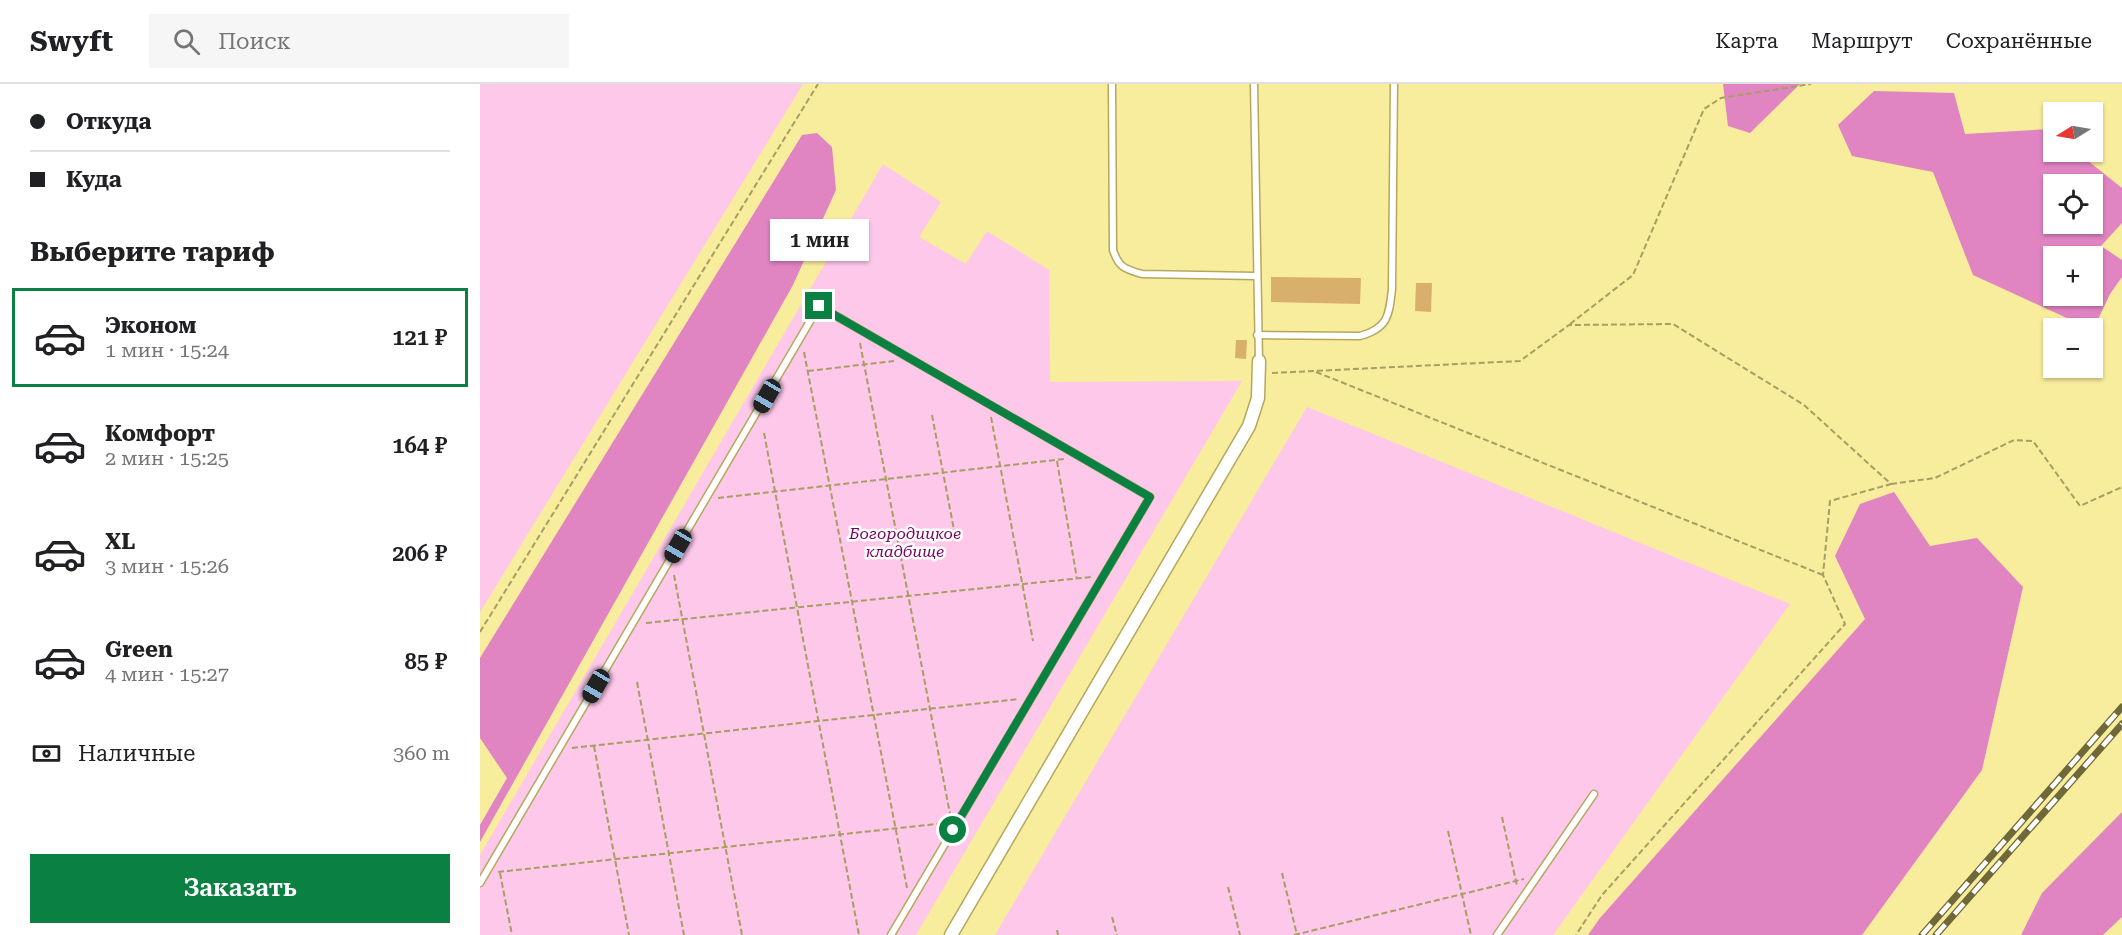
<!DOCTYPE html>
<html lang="ru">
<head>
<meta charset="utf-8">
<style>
  :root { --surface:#fff; --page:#f6f6f6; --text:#202124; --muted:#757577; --line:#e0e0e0; --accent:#0b8043 }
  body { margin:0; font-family:"Roboto Serif",serif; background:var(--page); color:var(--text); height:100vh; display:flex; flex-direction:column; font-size:22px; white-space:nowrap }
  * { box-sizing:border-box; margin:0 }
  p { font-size:20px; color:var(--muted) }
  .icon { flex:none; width:33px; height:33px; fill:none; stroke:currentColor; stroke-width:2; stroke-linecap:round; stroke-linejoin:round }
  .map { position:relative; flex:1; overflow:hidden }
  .side { display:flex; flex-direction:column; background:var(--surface); width:480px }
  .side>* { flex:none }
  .hud { display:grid; align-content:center; height:132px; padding:0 30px; background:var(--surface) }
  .needle { width:39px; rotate:259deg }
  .tools { position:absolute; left:1563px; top:18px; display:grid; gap:12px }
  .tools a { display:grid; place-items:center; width:60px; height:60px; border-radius:0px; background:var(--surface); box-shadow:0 2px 4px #0004; font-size:30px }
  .end { position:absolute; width:27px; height:27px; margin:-14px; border:8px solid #0b8043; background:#fff; box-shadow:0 0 0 3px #fff }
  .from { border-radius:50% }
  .bubble { position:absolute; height:42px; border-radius:0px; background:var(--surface); box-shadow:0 2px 4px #0004; font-size:20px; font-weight:600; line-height:42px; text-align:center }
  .car { position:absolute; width:18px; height:36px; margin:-18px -9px; border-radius:8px; box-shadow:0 0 4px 2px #0007; background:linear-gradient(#222 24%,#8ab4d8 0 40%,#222 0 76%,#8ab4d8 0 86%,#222 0) }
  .hud b { display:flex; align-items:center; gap:21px; height:57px; font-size:22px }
  .hud b+b { border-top:2px solid var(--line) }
  .hud i { width:15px; height:15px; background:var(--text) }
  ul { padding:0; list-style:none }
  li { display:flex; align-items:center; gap:18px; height:99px; margin:0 12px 9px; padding:0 18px; border:3px solid transparent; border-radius:0px }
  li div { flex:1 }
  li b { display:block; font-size:22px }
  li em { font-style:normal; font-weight:600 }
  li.current { border-color:var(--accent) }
  li>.icon { width:54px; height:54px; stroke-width:1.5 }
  h2 { padding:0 30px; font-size:27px; line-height:72px }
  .pay { display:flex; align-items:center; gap:15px; height:66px; padding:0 30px; font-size:22px }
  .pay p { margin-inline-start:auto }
  .primary-button { display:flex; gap:12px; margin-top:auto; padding:12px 30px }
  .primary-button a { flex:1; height:69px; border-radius:0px; background:var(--accent); color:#fff; font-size:24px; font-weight:600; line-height:69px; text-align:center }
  header { display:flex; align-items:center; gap:36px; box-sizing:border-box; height:84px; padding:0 30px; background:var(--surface); border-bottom:2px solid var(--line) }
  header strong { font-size:28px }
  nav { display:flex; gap:33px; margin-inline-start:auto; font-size:21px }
  .search { width:420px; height:54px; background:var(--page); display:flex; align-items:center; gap:15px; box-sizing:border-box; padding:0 21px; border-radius:0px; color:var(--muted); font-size:22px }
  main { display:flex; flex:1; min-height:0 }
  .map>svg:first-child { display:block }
</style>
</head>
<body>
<header>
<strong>Swyft</strong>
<div class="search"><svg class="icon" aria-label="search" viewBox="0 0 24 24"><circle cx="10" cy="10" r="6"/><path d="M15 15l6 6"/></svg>Поиск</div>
<nav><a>Карта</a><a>Маршрут</a><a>Сохранённые</a></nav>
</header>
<main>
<section class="side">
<div class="hud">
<b><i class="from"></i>Откуда</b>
<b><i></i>Куда</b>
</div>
<h2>Выберите тариф</h2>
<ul>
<li class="current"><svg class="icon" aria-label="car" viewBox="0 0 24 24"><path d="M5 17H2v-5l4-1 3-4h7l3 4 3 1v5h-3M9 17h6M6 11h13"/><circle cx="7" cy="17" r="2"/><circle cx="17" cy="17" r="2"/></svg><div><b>Эконом</b><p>1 мин · 15:24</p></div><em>121 ₽</em></li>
<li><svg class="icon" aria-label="car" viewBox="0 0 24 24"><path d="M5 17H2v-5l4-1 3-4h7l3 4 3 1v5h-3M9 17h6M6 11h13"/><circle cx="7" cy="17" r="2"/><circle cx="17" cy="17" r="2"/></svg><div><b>Комфорт</b><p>2 мин · 15:25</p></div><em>164 ₽</em></li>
<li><svg class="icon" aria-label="car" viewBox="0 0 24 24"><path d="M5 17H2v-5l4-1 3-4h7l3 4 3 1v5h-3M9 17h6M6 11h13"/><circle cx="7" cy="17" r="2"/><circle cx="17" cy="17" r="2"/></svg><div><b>XL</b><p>3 мин · 15:26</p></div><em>206 ₽</em></li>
<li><svg class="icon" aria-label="car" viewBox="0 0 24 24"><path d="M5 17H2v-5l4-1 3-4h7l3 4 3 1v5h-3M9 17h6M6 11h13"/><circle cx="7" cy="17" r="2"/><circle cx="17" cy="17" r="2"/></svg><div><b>Green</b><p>4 мин · 15:27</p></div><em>85 ₽</em></li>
</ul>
<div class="pay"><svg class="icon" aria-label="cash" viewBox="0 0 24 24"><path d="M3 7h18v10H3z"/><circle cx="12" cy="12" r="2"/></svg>Наличные<p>360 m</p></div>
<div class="primary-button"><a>Заказать</a></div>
</section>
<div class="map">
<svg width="1642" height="851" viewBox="0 0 1642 851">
  <rect width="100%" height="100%" fill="#f8ec9d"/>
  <g fill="#fec8ea">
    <path d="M0,0H323L0,528Z"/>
    <path d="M403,80L461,118L439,153L486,180L507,147L569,186L570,298L762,297L436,851H0V771Z"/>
    <path d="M827,323L1310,520L1073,851H515Z"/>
  </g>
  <g fill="#e184c2" fill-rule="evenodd">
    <path d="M1243,0H1320L1270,49L1248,42Z"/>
    <path d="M1394,7L1474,9L1485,50L1570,45L1573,48L1574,68H1597L1642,104V139L1621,162L1642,176V193L1630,210L1613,246L1493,191L1453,88L1372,72L1358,41ZM1612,100V140H1574V100ZM1574,172H1612V212H1574Z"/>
    <path d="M337,49L352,63L356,106L313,201L0,758V741L27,694L0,654V574L322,51Z"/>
    <path d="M1414,408L1450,462L1497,454L1543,503L1502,686L1382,851H1108L1120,834L1385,535L1355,472L1380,420Z"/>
    <path d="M1642,728V833L1623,851H1541L1562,809Z"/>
  </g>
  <g fill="#d8b06b">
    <path d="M791,193L881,194L880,220L791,218Z"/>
    <path d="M936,199H952L951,228L935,227Z"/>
    <path d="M756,256H767L766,275L755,274Z"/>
  </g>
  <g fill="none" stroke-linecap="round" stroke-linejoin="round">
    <g stroke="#b4a85c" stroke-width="9">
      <g id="service">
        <path d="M632,0L633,166C639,184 645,185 662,190L776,192"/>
        <path d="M774,0L779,277"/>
        <path d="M777,251L880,252C908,244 909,232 912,205L914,0"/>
        <path d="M0,799L339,222L670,413L411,851"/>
        <path d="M1017,851L1114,710"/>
      </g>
    </g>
    <g stroke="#b4a85c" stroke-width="15">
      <path id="minor" d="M471,851L769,342L778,314L779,277"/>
    </g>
    <g stroke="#a79e61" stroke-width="2" stroke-dasharray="6 3" stroke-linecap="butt">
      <path d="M1090,240L1153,191L1224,25L1241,14L1331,0"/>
      <path d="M380,259L470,730"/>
      <path d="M324,268L427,804"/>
      <path d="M328,287L414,277"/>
      <path d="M836,288L1343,491"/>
      <path d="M792,289L1040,277L1089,241L1193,240L1324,321L1411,400L1350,417L1343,491L1365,540L1122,811L1096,851"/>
      <path d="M452,331L474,446"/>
      <path d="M511,333L553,557"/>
      <path d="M284,349L379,851"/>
      <path d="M577,377L597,495"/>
      <path d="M1411,400L1455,394L1534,356L1553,357L1600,422L1642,403"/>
      <path d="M238,414L584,375"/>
      <path d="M194,491L262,851"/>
      <path d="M166,539L611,493"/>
      <path d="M0,548L338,0"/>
      <path d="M157,598L204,851"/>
      <path d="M114,662L149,851"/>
      <path d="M92,664L539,615"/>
      <path d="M1022,733L1037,802"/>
      <path d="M968,747L991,851"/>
      <path d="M18,788L465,739"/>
      <path d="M20,789L32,851"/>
      <path d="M802,789L817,851"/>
      <path d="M748,803L760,851"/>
      <path d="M632,833L637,851"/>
      <path d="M577,846L578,851"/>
      <path d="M814,851L1044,795"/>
    </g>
    <use href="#service" stroke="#fff" stroke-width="6"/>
    <use href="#minor" stroke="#fff" stroke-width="12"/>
    <g stroke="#6f6838" stroke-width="7">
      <g id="rail">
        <path d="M1442,851L1642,623"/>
        <path d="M1456,851L1642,640"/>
      </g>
    </g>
    <use href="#rail" stroke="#fff" stroke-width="4.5" stroke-dasharray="14" stroke-linecap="butt"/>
  </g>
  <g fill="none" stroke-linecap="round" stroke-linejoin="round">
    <path stroke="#0b8043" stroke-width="8" d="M339,222L670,413L473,746"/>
  </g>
  <g text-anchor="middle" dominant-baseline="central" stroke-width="5" stroke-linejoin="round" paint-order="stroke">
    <g font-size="16" font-style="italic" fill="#76005d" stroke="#fff">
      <text x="425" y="449">Богородицкое<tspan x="425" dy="18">кладбище</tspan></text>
    </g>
  </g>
</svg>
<div class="tools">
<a><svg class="needle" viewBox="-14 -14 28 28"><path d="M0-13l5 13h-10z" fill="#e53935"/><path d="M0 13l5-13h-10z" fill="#757577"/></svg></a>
<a><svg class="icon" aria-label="locate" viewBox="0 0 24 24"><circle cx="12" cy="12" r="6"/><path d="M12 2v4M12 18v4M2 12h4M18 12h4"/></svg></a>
<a>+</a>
<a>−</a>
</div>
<i class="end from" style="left:473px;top:746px"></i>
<i class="end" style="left:339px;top:222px"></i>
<div class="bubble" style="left:290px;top:135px;width:99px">1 мин</div>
<i class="car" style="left:287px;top:312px;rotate:210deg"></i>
<i class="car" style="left:198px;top:462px;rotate:210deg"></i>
<i class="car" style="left:116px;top:602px;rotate:210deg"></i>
</div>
</main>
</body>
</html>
